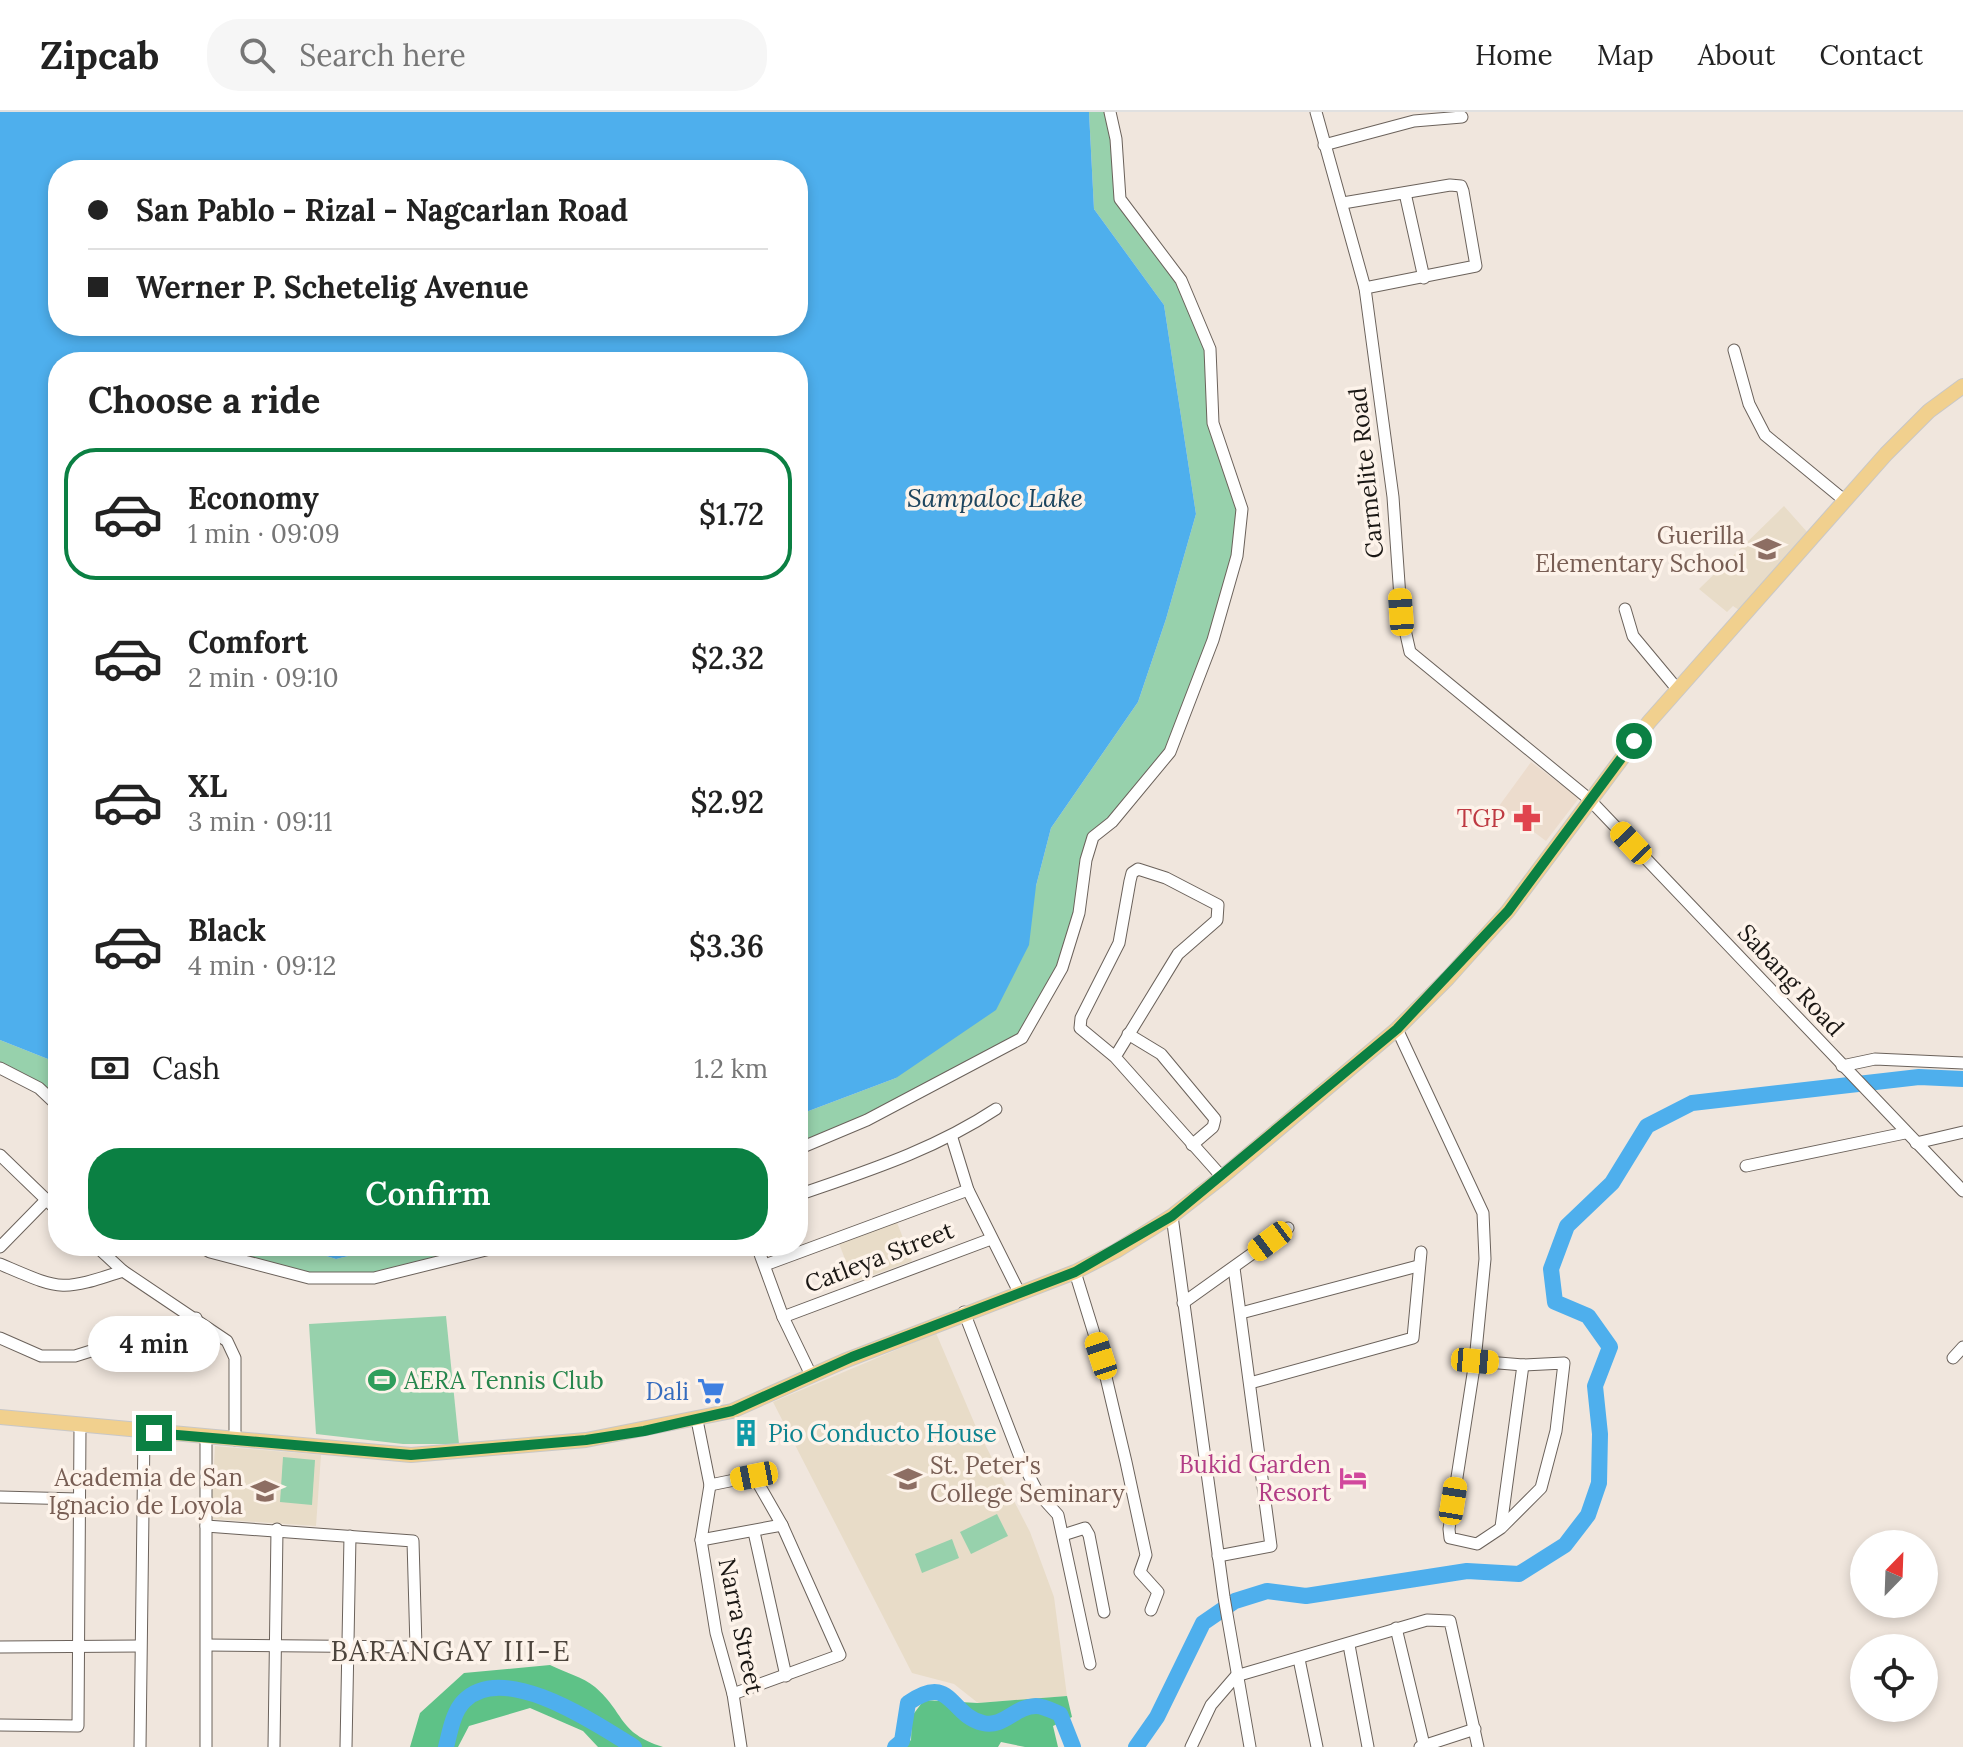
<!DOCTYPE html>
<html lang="en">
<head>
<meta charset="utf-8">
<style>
  :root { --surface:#fff; --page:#f6f6f6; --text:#222; --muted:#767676; --line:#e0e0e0; --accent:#0b8043 }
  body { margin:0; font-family:Lora,serif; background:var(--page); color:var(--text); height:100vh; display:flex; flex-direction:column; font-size:30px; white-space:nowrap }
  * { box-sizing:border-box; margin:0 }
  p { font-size:26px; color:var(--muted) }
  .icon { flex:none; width:44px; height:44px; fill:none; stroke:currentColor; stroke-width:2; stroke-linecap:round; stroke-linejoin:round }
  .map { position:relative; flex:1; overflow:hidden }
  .details { position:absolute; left:48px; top:240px; width:760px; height:904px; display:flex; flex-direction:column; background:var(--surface); border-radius:32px; box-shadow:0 4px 12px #0003 }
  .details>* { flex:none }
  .guide { position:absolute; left:48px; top:48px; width:760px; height:176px; border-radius:32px; box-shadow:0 4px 12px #0003; display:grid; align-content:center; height:176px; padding:0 40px; background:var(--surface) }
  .needle { width:52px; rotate:23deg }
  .controls { position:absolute; left:1850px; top:1418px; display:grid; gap:16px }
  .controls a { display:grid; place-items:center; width:88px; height:88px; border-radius:50%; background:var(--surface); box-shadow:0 4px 12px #0003; font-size:40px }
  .end { position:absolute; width:36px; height:36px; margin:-18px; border:10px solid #0b8043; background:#fff; box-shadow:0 0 0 4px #fff }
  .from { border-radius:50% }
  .bubble { position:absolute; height:56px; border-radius:28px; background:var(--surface); box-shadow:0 4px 12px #0003; font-size:26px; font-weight:600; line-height:56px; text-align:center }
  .car { position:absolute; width:24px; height:48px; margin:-24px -12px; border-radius:10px; box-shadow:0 0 6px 2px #0007; background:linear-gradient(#f5c518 24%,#345 0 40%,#f5c518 0 76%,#345 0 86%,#f5c518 0) }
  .guide b { display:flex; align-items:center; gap:28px; height:76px; font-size:30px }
  .guide b+b { border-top:2px solid var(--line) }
  .guide i { width:20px; height:20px; background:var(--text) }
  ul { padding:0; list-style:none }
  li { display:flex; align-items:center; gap:24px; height:132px; margin:0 16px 12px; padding:0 24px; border:4px solid transparent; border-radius:32px }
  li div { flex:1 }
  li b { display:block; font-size:30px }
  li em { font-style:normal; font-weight:600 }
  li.on { border-color:var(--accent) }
  li>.icon { width:72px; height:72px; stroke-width:1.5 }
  h2 { padding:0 40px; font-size:36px; line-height:96px }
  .pay { display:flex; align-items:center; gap:20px; height:88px; padding:0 40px; font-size:30px }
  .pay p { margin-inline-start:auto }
  .cta { display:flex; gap:16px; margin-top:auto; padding:16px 40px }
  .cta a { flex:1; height:92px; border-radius:32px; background:var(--accent); color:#fff; font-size:32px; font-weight:600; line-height:92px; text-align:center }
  header { display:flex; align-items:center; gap:48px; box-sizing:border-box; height:112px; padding:0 40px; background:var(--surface); border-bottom:2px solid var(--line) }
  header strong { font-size:38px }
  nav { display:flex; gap:44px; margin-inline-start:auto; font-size:28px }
  .search { width:560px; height:72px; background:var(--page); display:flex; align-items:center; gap:20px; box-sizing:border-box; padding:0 28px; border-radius:32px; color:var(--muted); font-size:30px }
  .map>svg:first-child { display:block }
</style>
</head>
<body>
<header>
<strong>Zipcab</strong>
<div class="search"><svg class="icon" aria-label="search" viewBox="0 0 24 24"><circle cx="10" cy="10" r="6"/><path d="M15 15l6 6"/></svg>Search here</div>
<nav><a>Home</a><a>Map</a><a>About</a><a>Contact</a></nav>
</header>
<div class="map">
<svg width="1963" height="1635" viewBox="0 0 1963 1635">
  <rect width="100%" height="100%" fill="#f0e6dd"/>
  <path fill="#ecdccd" d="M1531,650L1579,686L1546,729L1499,694Z"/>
  <g fill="#e8dcc8">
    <path d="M1784,394L1808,421L1739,498L1733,494L1727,500L1699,477Z"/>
    <path d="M896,1108L912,1149L854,1170L838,1129Z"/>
    <path d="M936,1221L976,1315L1030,1420L1054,1485L1067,1584L978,1591L954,1572L912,1561L773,1290Z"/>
    <path d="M215,1334L321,1343L316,1414L211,1407Z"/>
  </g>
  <g fill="#97d1ac">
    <path d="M1089,0H1110L1120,87L1181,168L1210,237L1213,311L1242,397L1237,444L1170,640L1093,725L1062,856L1022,926L798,1037V1003L896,966L1036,774L1051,716L1138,590L1166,507L1196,402L1164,193L1094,97Z"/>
    <path d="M0,928L58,951V994L0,955Z"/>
    <path d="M199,1134H294L336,1147L389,1134H502L374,1166H309Z"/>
    <path d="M446,1204L459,1332H403L316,1322L309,1212Z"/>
    <path d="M283,1345L315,1348L312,1393L280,1390Z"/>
    <path d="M997,1402L1008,1424L971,1442L960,1420Z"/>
    <path d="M952,1427L959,1446L922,1461L915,1442Z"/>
  </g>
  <g fill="#5ec287">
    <path d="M550,1553C564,1560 583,1565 595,1575C626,1602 617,1620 663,1635H598L583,1619L530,1596L469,1614L458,1635H410L420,1601L464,1561Z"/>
    <path d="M1067,1584L1072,1605L1053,1614L1058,1635H1025L1001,1630L998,1635H904L911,1628L912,1604L924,1588L978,1591Z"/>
  </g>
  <g fill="#4eafed" fill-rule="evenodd">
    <path d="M0,0H1089L1094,97L1164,193L1196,402L1166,507L1138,590L1051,716L1036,774L1029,833L996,898L896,966L798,1003V250H58V951L0,928ZM58,58H798V214H58Z"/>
    <path d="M294,1134H389L336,1147Z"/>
  </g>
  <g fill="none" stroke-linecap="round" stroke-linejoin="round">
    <g stroke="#4eafed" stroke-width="16">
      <path d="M446,1635C450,1620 453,1600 464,1589C504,1548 598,1613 634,1635"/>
      <path d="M895,1635L902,1629L908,1591C952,1560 949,1603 983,1611C1004,1616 1015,1594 1036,1594C1043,1594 1053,1599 1060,1602L1073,1635"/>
      <path d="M1136,1635L1157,1605L1203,1511L1235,1489L1267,1479L1306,1484L1467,1459L1519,1462L1565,1433L1588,1403L1599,1371L1600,1322L1595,1274L1610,1235L1588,1204L1555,1190L1551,1157L1567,1114L1612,1071L1647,1014L1692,991L1919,965L1963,967"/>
    </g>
    <g stroke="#6b625b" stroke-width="13">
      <g id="minor">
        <path d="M1316,0L1365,176L1393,385L1401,500L1410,540L1589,687L1963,1079"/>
        <path d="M1324,33L1414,9L1462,5"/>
        <path d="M1405,81L1424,166"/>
        <path d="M1343,91L1450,73L1461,74L1463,79L1476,154L1365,176"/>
        <path d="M1734,238L1749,292L1765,323L1844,388"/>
        <path d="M1625,497L1633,524L1678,578"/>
        <path d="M1397,917L1483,1101L1485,1147L1475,1249L1449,1417L1450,1426L1477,1432L1501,1416L1541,1376L1556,1319L1564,1251L1523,1253L1475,1249"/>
        <path d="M1128,922L1161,942L1215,1007L1213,1015L1192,1033"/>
        <path d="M1115,945L1178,842L1217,808L1218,793L1166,766L1138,757L1132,761L1130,769L1119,831L1081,906L1080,916L1115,945L1222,1065"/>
        <path d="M1842,954L1875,947L1963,951"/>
        <path d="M0,956L39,976L58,994"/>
        <path d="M952,1026L968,1078L1019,1180"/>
        <path d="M1916,1031L1963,1020"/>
        <path d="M798,1037L867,1008L1022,926L1062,856L1079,801L1086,748L1093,725L1112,710L1170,640L1213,528L1237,444L1242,397L1213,311L1210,237L1181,168L1120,87L1116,27L1110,0"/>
        <path d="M0,1043L58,1099"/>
        <path d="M1746,1054L1905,1021"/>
        <path d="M798,1083C867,1059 934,1038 996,997"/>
        <path d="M1172,1104L1224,1485L1250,1635"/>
        <path d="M96,1134L123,1159L227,1229L235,1246V1328"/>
        <path d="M199,1134L210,1140L309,1166H374L502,1134"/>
        <path d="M757,1134L783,1205L811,1263"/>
        <path d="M0,1135L46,1088"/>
        <path d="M0,1152C61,1178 59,1180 123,1159"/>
        <path d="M765,1153L968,1078"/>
        <path d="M1075,1160L1101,1244L1126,1350L1146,1443L1140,1460L1158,1480L1151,1498"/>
        <path d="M1183,1191L1288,1116"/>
        <path d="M964,1200L1021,1348L1038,1381L1058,1403L1090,1552"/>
        <path d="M1241,1201L1418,1154"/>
        <path d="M783,1205L991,1127"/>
        <path d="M0,1226L41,1244H75L196,1206"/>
        <path d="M1953,1246L1963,1235"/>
        <path d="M1250,1271L1413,1226L1421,1140"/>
        <path d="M697,1308L710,1373L701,1428L716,1521L733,1582L741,1635"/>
        <path d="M710,1373L754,1364L782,1413L840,1543L733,1582"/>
        <path d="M0,1385L78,1387"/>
        <path d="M206,1414L413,1429L416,1535L207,1533"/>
        <path d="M1501,1415L1523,1253"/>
        <path d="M754,1420L786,1564"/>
        <path d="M1063,1423L1085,1416L1089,1423L1104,1500"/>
        <path d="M701,1428L782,1413"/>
        <path d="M1218,1444L1271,1434L1234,1156"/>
        <path d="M1396,1516L1424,1633"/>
        <path d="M1349,1533L1368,1635"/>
        <path d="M0,1535L140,1534"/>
        <path d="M1299,1547L1317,1635"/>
        <path d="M0,1613L78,1614L80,1315"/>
        <path d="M140,1635L144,1320"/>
        <path d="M206,1635V1325"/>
        <path d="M274,1635L277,1417"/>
        <path d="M346,1635L350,1424"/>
        <path d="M1191,1635L1211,1593L1236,1564L1427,1508L1450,1509L1478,1635"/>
        <path d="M1420,1635L1475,1617"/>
      </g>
    </g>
    <g stroke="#c8c7c7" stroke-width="16">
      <path id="major" d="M0,1305L411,1343L586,1328L732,1299L844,1249L1075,1160L1116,1139L1172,1104L1222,1065L1397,917L1448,866L1508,799L1649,610L1886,342L1929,299L1963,274"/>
    </g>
    <use href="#minor" stroke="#fff" stroke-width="11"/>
    <use href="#major" stroke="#f1d08e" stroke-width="14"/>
  </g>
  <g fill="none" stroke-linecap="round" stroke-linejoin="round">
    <path stroke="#0b8043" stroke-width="10" d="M154,1321L411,1343L586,1328L644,1319L732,1299L852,1245L1075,1160L1172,1104L1397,917L1508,799L1634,629"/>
  </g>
  <defs>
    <g id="school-bare" transform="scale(2.16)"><path d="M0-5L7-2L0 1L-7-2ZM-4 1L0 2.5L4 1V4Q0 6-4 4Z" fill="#8d6e63" stroke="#fdf3ea" stroke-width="2.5" paint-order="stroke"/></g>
    <g id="pharmacy-bare" transform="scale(2.16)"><path d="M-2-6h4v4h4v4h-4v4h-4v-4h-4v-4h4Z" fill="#e0444e" stroke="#fdf3ea" stroke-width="2.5" paint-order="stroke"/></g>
    <g id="stadium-bare" transform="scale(2.16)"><path d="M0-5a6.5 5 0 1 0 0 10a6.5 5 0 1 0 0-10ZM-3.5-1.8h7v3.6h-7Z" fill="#2e9e5b" stroke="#fdf3ea" stroke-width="2.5" paint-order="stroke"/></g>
    <g id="supermarket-bare" transform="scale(2.16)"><path d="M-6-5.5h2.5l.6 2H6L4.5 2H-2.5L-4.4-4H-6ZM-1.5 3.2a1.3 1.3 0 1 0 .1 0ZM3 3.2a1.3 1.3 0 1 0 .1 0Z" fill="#3f7fe0" stroke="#fdf3ea" stroke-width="2.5" paint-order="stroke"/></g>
    <g id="building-bare" transform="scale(2.16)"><path d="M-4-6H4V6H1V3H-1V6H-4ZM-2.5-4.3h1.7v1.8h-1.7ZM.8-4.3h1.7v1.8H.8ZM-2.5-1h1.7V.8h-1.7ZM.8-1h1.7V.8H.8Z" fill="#0f9aa8" stroke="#fdf3ea" stroke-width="2.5" paint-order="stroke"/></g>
    <g id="hotel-bare" transform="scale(2.16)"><path d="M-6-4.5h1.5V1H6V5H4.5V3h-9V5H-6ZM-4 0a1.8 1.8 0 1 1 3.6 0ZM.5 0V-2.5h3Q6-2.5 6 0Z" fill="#d1479c" stroke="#fdf3ea" stroke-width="2.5" paint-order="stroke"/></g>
    <g id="university-bare" transform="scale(2.16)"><path d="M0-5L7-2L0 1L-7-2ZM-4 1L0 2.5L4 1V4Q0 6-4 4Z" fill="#8d6e63" stroke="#fdf3ea" stroke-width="2.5" paint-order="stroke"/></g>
  </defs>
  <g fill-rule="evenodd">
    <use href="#school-bare" x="1767" y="437"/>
    <use href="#pharmacy-bare" x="1527" y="706"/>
    <use href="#stadium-bare" x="382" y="1268"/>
    <use href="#supermarket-bare" x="711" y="1279"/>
    <use href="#building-bare" x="746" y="1321"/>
    <use href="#hotel-bare" x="1353" y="1366"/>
    <use href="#university-bare" x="908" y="1367"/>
    <use href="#school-bare" x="265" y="1379"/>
  </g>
  <g text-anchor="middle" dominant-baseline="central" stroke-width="7" stroke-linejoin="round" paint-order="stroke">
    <g font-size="24" fill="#1a1714" stroke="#fdf3ea">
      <text transform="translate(1366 361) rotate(-96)">Carmelite Road</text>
      <text transform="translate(1791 868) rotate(47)">Sabang Road</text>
      <text transform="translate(879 1145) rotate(-21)">Catleya Street</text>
      <text transform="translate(741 1514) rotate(78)">Narra Street</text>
    </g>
    <g font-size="24" fill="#785e54" stroke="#fdf3ea" text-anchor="end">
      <text x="1745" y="423">Guerilla<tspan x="1745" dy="28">Elementary School</tspan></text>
      <text x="930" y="1353" text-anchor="start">St. Peter's<tspan x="930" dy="28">College Seminary</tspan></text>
      <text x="243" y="1365">Academia de San<tspan x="243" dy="28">Ignacio de Loyola</tspan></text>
    </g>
    <g font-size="24" fill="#be3a42" stroke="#fdf3ea" text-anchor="end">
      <text x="1505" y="706">TGP</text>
    </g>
    <g font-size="24" fill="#27864d" stroke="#fdf3ea" text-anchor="start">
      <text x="404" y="1268">AERA Tennis Club</text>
    </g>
    <g font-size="24" fill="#366cbe" stroke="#fdf3ea" text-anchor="end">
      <text x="689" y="1279">Dali</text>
    </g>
    <g font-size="24" fill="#0d838f" stroke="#fdf3ea" text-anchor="start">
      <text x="768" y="1321">Pio Conducto House</text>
    </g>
    <g font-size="24" fill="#b23c85" stroke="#fdf3ea" text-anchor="end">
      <text x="1331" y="1352">Bukid Garden<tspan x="1331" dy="28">Resort</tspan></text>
    </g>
    <g font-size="26" font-style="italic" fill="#1d455f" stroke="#fdf3ea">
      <text x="995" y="385">Sampaloc Lake</text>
    </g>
    <g font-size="28" letter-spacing="2" fill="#4d453d" stroke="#fdf3ea">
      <text x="451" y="1539">BARANGAY III-E</text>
    </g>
  </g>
</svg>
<div class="controls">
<a><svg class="needle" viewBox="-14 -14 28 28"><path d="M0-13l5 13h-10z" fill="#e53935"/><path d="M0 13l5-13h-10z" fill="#767676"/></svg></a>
<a><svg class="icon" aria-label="locate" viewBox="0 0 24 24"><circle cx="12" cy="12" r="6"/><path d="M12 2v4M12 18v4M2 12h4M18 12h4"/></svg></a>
</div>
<i class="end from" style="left:1634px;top:629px"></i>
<i class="end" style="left:154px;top:1321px"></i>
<div class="bubble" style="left:88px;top:1204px;width:132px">4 min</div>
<i class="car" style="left:1401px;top:500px;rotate:356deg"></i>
<i class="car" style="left:1631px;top:731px;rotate:317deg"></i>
<i class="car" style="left:1270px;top:1129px;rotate:233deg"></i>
<i class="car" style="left:1101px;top:1244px;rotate:342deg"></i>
<i class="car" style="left:1475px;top:1249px;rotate:95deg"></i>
<i class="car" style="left:754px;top:1364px;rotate:259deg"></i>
<i class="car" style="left:1453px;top:1389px;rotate:9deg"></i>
<div class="guide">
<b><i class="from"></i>San Pablo - Rizal - Nagcarlan Road</b>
<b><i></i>Werner P. Schetelig Avenue</b>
</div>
<section class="details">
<h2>Choose a ride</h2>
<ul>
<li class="on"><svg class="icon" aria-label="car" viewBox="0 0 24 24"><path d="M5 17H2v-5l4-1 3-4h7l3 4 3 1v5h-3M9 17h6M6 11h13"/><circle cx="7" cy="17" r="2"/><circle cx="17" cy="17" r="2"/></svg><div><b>Economy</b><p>1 min · 09:09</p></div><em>$1.72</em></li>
<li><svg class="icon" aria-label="car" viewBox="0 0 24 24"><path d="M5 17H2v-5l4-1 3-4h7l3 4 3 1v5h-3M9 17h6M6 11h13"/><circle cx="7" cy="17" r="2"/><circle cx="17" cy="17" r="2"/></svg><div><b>Comfort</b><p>2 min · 09:10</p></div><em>$2.32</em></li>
<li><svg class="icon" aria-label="car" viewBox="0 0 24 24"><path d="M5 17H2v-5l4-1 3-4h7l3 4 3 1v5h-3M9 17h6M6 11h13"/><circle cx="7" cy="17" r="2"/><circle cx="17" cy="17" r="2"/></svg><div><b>XL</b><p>3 min · 09:11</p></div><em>$2.92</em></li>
<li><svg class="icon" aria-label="car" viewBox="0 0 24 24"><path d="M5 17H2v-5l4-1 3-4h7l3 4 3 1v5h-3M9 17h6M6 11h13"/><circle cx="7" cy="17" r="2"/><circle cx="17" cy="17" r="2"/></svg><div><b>Black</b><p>4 min · 09:12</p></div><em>$3.36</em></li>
</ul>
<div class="pay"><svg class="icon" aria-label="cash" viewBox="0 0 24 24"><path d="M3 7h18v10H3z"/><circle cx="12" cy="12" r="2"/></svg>Cash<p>1.2 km</p></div>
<div class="cta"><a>Confirm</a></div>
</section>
</div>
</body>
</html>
